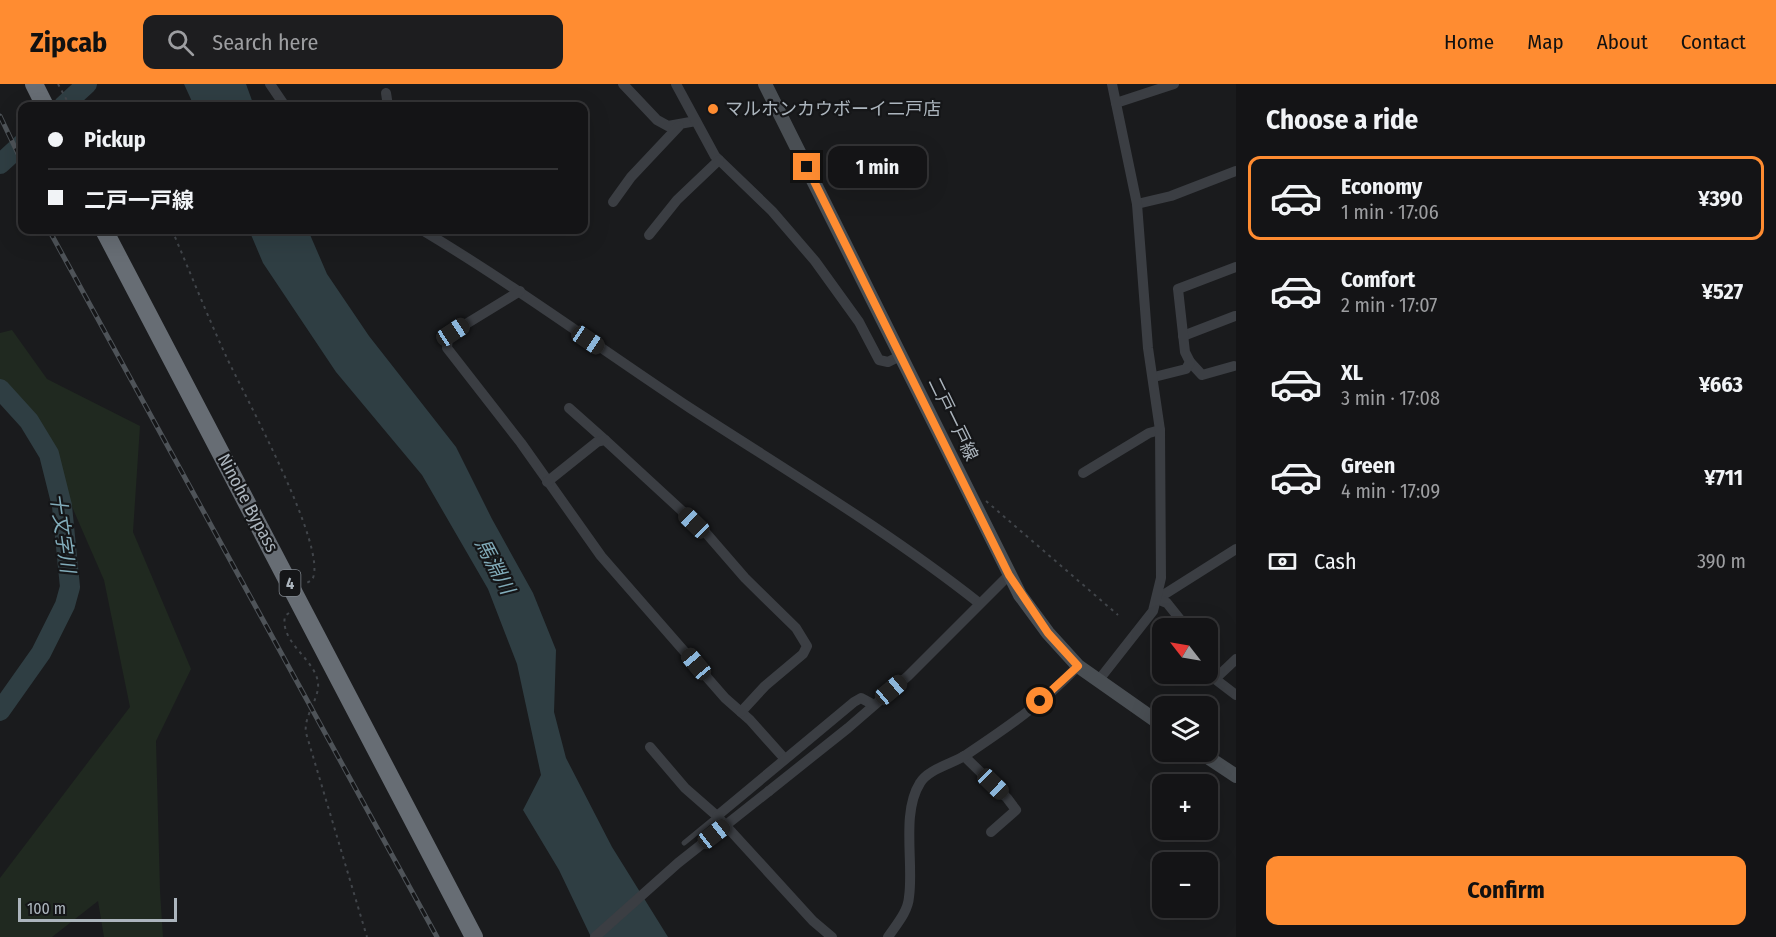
<!DOCTYPE html>
<html lang="en">
<head>
<meta charset="utf-8">
<style>
  :root { --surface:#141416; --page:#1d1d1f; --text:#f1f3f6; --muted:#9d9ea1; --line:#333335; --accent:#ff8c31 }
  body { margin:0; font-family:"Fira Sans Condensed","Noto Sans JP",sans-serif; background:var(--page); color:var(--text); height:100vh; display:flex; flex-direction:column; font-size:22px; white-space:nowrap }
  * { box-sizing:border-box; margin:0 }
  p { font-size:20px; color:var(--muted) }
  .icon { flex:none; width:33px; height:33px; fill:none; stroke:currentColor; stroke-width:2; stroke-linecap:round; stroke-linejoin:round }
  .map { position:relative; flex:1; overflow:hidden }
  .drawer { display:flex; flex-direction:column; background:var(--surface); width:540px }
  .drawer>* { flex:none }
  .guide { position:absolute; left:18px; top:18px; width:570px; height:132px; border-radius:12px; box-shadow:0 6px 24px #0002,0 0 0 2px var(--line); display:grid; align-content:center; height:132px; padding:0 30px; background:var(--surface) }
  .needle { width:39px; rotate:301deg }
  .tools { position:absolute; left:1152px; top:534px; display:grid; gap:12px }
  .tools a { display:grid; place-items:center; width:66px; height:66px; border-radius:12px; background:var(--surface); box-shadow:0 6px 24px #0002,0 0 0 2px var(--line); font-size:30px }
  .scale { position:absolute; left:18px; bottom:15px; width:159px; box-sizing:border-box; padding-left:6px; border:3px solid #acb5bd; border-top:0; font-size:16px; line-height:21px; white-space:nowrap; color:#acb5bd; -webkit-text-stroke:4px #151618; paint-order:stroke }
  .end { position:absolute; width:27px; height:27px; margin:-14px; border:8px solid #ff8c31; background:#111; box-shadow:0 0 0 3px #111 }
  .from { border-radius:50% }
  .bubble { position:absolute; height:42px; border-radius:12px; background:var(--surface); box-shadow:0 6px 24px #0002,0 0 0 2px var(--line); font-size:20px; font-weight:700; line-height:42px; text-align:center }
  .car { position:absolute; width:18px; height:36px; margin:-18px -9px; border-radius:8px; box-shadow:0 0 4px 2px #0007; background:linear-gradient(#222 24%,#8ab4d8 0 40%,#222 0 76%,#8ab4d8 0 86%,#222 0) }
  .guide b { display:flex; align-items:center; gap:21px; height:57px; font-size:22px }
  .guide b+b { border-top:2px solid var(--line) }
  .guide i { width:15px; height:15px; background:var(--text) }
  ul { padding:0; list-style:none }
  li { display:flex; align-items:center; gap:18px; height:84px; margin:0 12px 9px; padding:0 18px; border:3px solid transparent; border-radius:12px }
  li div { flex:1 }
  li b { display:block; font-size:22px }
  li em { font-style:normal; font-weight:700 }
  li.current { border-color:var(--accent) }
  li>.icon { width:54px; height:54px; stroke-width:1.5 }
  h2 { padding:0 30px; font-size:27px; line-height:72px }
  .pay { display:flex; align-items:center; gap:15px; height:66px; padding:0 30px; font-size:22px }
  .pay p { margin-inline-start:auto }
  .button { display:flex; gap:12px; margin-top:auto; padding:12px 30px }
  .button a { flex:1; height:69px; border-radius:12px; background:var(--accent); color:#111; font-size:24px; font-weight:700; line-height:69px; text-align:center }
  header { display:flex; align-items:center; gap:36px; box-sizing:border-box; height:84px; padding:0 30px; background:var(--accent); color:#111 }
  header strong { font-size:28px }
  nav { display:flex; gap:33px; margin-inline-start:auto; font-size:21px }
  .search { width:420px; height:54px; background:var(--page); display:flex; align-items:center; gap:15px; box-sizing:border-box; padding:0 21px; border-radius:12px; color:var(--muted); font-size:22px }
  main { display:flex; flex:1; min-height:0 }
  .map>svg:first-child { display:block }
</style>
</head>
<body>
<header>
<strong>Zipcab</strong>
<div class="search"><svg class="icon" aria-label="search" viewBox="0 0 24 24"><circle cx="10" cy="10" r="6"/><path d="M15 15l6 6"/></svg>Search here</div>
<nav><a>Home</a><a>Map</a><a>About</a><a>Contact</a></nav>
</header>
<main>
<div class="map">
<svg width="1236" height="853" viewBox="0 0 1236 853">
  <rect width="100%" height="100%" fill="#1a1b1d"/>
  <path fill="#202920" d="M12,246L47,295L140,342L133,448L191,585L156,657L160,807L163,853H104L98,817L52,853H0V794L130,623L104,496L49,370L0,319V249Z"/>
  <g fill="#2f3e43">
    <path d="M184,0H246L254,22H194Z"/>
    <path d="M249,146H308L327,190L369,252L456,363L492,435L533,509L556,566L554,628L566,674L612,763L668,853H591L559,786L523,726L541,691L517,580L488,505L422,391L336,288L263,179Z"/>
  </g>
  <g fill="none" stroke-linecap="round" stroke-linejoin="round">
    <g stroke="#2f3e43" stroke-width="20">
      <path d="M63,22L87,0"/>
      <path d="M0,80L22,60"/>
      <path d="M0,305L29,337L49,370L62,422L70,503L65,521L41,569L0,627"/>
    </g>
    <g stroke="#41454a" stroke-width="2" stroke-dasharray="3 4.5" stroke-linecap="butt">
      <path d="M58,0L70,22"/>
      <path d="M172,146C190,188 207,231 226,272C243,309 330,466 312,496L305,500"/>
      <path d="M986,417L1118,531"/>
      <path d="M289,529L285,532C280,557 310,572 317,594C323,612 303,630 306,649L367,853"/>
    </g>
    <path stroke="#3b3e43" stroke-width="5" d="M684,759L717,732"/>
    <g stroke="#3b3e43" stroke-width="10">
      <path d="M270,0L285,22"/>
      <path d="M623,0L657,36L668,42L696,37"/>
      <path d="M676,0L715,72L772,127L815,177L859,238L879,276L888,278L902,271"/>
      <path d="M386,9L388,22"/>
      <path d="M1116,19L1174,0"/>
      <path d="M613,118L631,93L679,42"/>
      <path d="M1137,120L1171,112L1236,87"/>
      <path d="M422,146C514,201 601,265 690,324C787,387 888,447 979,519"/>
      <path d="M649,151L677,116L719,76"/>
      <path d="M520,207L453,248L448,253L447,264L521,359L601,472L725,614L750,636L784,674"/>
      <path d="M1183,252L1235,232"/>
      <path d="M1190,278L1202,291L1234,282"/>
      <path d="M1154,293L1186,285L1190,278L1185,268L1178,205L1236,183"/>
      <path d="M569,324L605,356"/>
      <path d="M1083,389L1149,349L1160,346"/>
      <path d="M547,398L597,358L605,356L706,449L745,494L796,544L807,562L803,570L765,602L741,628"/>
      <path d="M1157,515L1236,465"/>
      <path d="M1157,515L1167,519L1187,544"/>
      <path d="M1208,589L1215,595L1236,575"/>
      <path d="M1215,595L1236,611"/>
      <path d="M1098,597L1153,527L1161,494L1160,346L1148,264L1137,120L1112,0"/>
      <path d="M650,663L685,704L717,732"/>
      <path d="M964,672L1007,714L1016,726L991,748"/>
      <path d="M769,707L848,644L908,592L1009,491"/>
      <path d="M832,853L813,837L717,732L854,618L861,614L874,621"/>
      <path d="M888,853C896,841 908,828 909,813C914,780 901,729 920,699C928,685 952,680 966,671C1005,645 1046,617 1078,582"/>
    </g>
    <g stroke="#494e53" stroke-width="14">
      <path d="M765,0L1020,511L1048,549L1078,582L1162,641"/>
      <path d="M1200,668L1236,692"/>
    </g>
    <g stroke="#676d74" stroke-width="18">
      <path d="M34,0L45,22"/>
      <path d="M104,146L474,853"/>
    </g>
    <g stroke="#4e5358" stroke-width="5">
      <g id="rail">
        <path d="M0,32L22,78"/>
        <path d="M49,146L437,853"/>
      </g>
    </g>
    <use href="#rail" stroke="#151618" stroke-width="3" stroke-dasharray="9" stroke-linecap="butt"/>
    <path stroke="#3b3e43" stroke-width="10" d="M595,853L678,779L769,707"/>
  </g>
  <g fill="none" stroke-linecap="round" stroke-linejoin="round">
    <path stroke="#ff8c31" stroke-width="8" d="M807,83L1009,491L1048,549L1078,582L1040,617"/>
  </g>
  <circle fill="#ff8c31" stroke="#151618" stroke-width="2" cx="713" cy="25" r="6"/>
  <g text-anchor="middle" dominant-baseline="central" stroke-width="4.5" stroke-linejoin="round" paint-order="stroke">
    <rect fill="#151618" stroke="#7f858c" stroke-width="1.5" x="279.5" y="486" width="21" height="26" rx="4.5"/>
    <g font-size="16" font-weight="bold" fill="#acb5bd">
      <text x="290" y="499">4</text>
    </g>
    <g font-size="18" fill="#acb5bd" stroke="#151618" text-anchor="start">
      <text x="725" y="25">マルホンカウボーイ二戸店</text>
    </g>
    <g font-size="18" fill="#acb5bd" stroke="#151618">
      <text transform="translate(953 335) rotate(64)">二戸一戸線</text>
      <text transform="translate(248 419) rotate(62)">Ninohe Bypass</text>
    </g>
    <g font-size="20" font-style="italic" fill="#82acba" stroke="#151618">
      <text transform="translate(63 449) rotate(82)">十文字川</text>
      <text transform="translate(495 482) rotate(62)">馬淵川</text>
    </g>
  </g>
</svg>
<div class="tools">
<a><svg class="needle" viewBox="-14 -14 28 28"><path d="M0-13l5 13h-10z" fill="#e53935"/><path d="M0 13l5-13h-10z" fill="#9d9ea1"/></svg></a>
<a><svg class="icon" aria-label="layers" viewBox="0 0 24 24"><path d="M12 4l9 5-9 5-9-5zM3 14l9 5 9-5"/></svg></a>
<a>+</a>
<a>−</a>
</div>
<div class="scale">100 m</div>
<i class="end from" style="left:1040px;top:617px"></i>
<i class="end" style="left:807px;top:83px"></i>
<div class="bubble" style="left:828px;top:62px;width:99px">1 min</div>
<i class="car" style="left:453px;top:248px;rotate:57deg"></i>
<i class="car" style="left:588px;top:256px;rotate:124deg"></i>
<i class="car" style="left:694px;top:439px;rotate:314deg"></i>
<i class="car" style="left:696px;top:580px;rotate:320deg"></i>
<i class="car" style="left:891px;top:606px;rotate:50deg"></i>
<i class="car" style="left:993px;top:700px;rotate:134deg"></i>
<i class="car" style="left:714px;top:750px;rotate:52deg"></i>
<div class="guide">
<b><i class="from"></i>Pickup</b>
<b><i></i>二戸一戸線</b>
</div>
</div>
<section class="drawer">
<h2>Choose a ride</h2>
<ul>
<li class="current"><svg class="icon" aria-label="car" viewBox="0 0 24 24"><path d="M5 17H2v-5l4-1 3-4h7l3 4 3 1v5h-3M9 17h6M6 11h13"/><circle cx="7" cy="17" r="2"/><circle cx="17" cy="17" r="2"/></svg><div><b>Economy</b><p>1 min · 17:06</p></div><em>¥390</em></li>
<li><svg class="icon" aria-label="car" viewBox="0 0 24 24"><path d="M5 17H2v-5l4-1 3-4h7l3 4 3 1v5h-3M9 17h6M6 11h13"/><circle cx="7" cy="17" r="2"/><circle cx="17" cy="17" r="2"/></svg><div><b>Comfort</b><p>2 min · 17:07</p></div><em>¥527</em></li>
<li><svg class="icon" aria-label="car" viewBox="0 0 24 24"><path d="M5 17H2v-5l4-1 3-4h7l3 4 3 1v5h-3M9 17h6M6 11h13"/><circle cx="7" cy="17" r="2"/><circle cx="17" cy="17" r="2"/></svg><div><b>XL</b><p>3 min · 17:08</p></div><em>¥663</em></li>
<li><svg class="icon" aria-label="car" viewBox="0 0 24 24"><path d="M5 17H2v-5l4-1 3-4h7l3 4 3 1v5h-3M9 17h6M6 11h13"/><circle cx="7" cy="17" r="2"/><circle cx="17" cy="17" r="2"/></svg><div><b>Green</b><p>4 min · 17:09</p></div><em>¥711</em></li>
</ul>
<div class="pay"><svg class="icon" aria-label="cash" viewBox="0 0 24 24"><path d="M3 7h18v10H3z"/><circle cx="12" cy="12" r="2"/></svg>Cash<p>390 m</p></div>
<div class="button"><a>Confirm</a></div>
</section>
</main>
</body>
</html>
